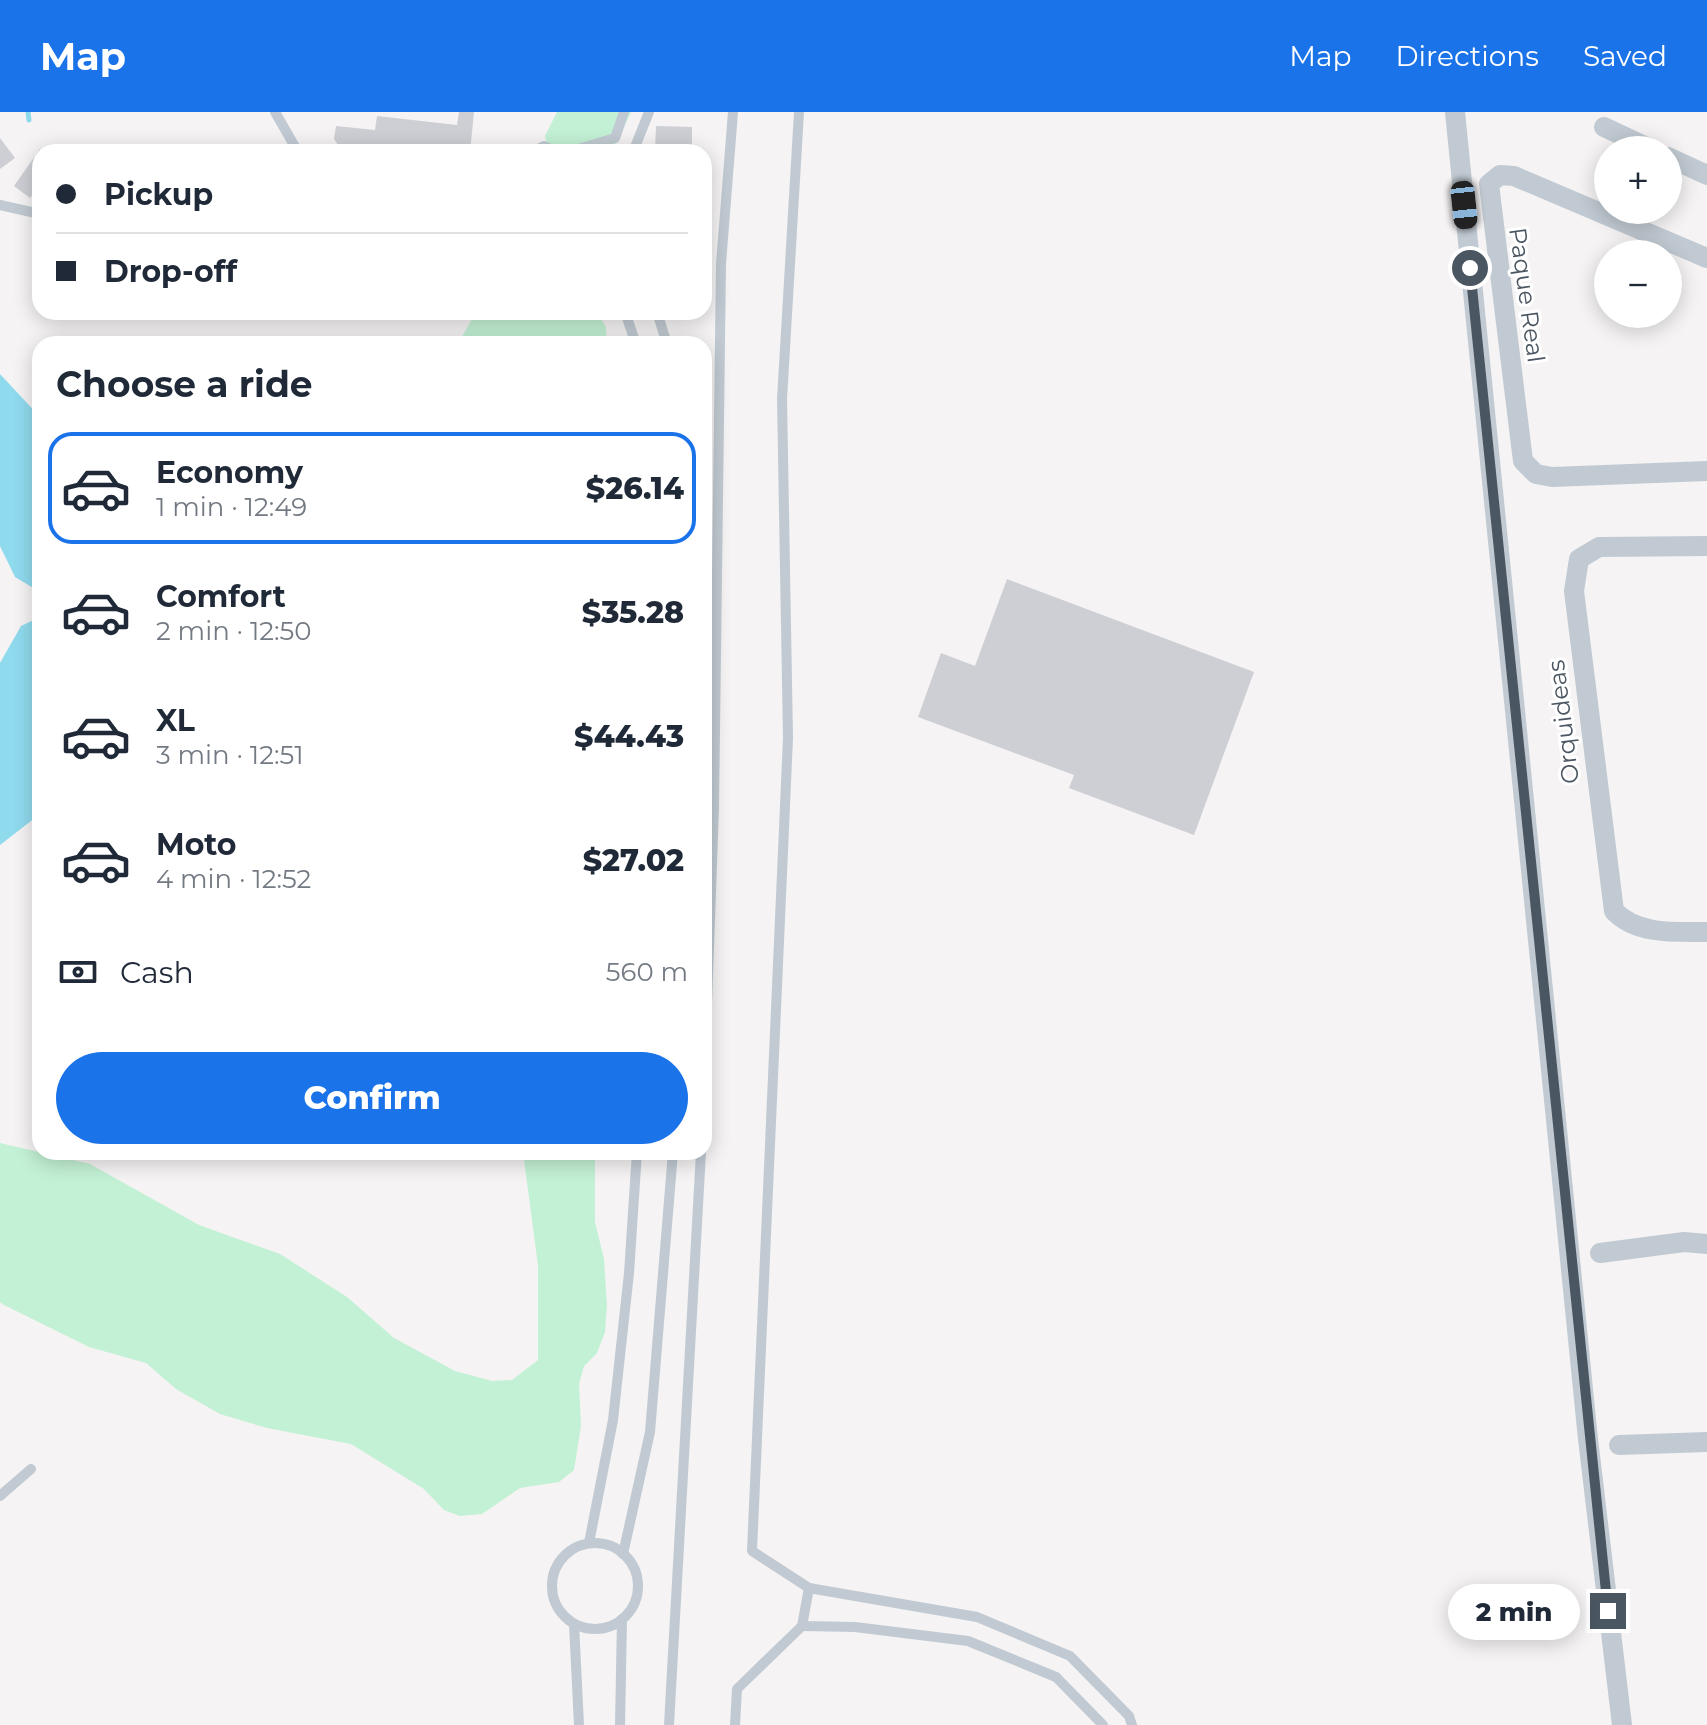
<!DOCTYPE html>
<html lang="en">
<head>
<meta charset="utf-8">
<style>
  :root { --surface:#fff; --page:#f6f6f7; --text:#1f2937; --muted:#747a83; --line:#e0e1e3; --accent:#1a73e8 }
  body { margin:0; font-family:Montserrat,sans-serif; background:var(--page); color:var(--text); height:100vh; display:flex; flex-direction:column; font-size:30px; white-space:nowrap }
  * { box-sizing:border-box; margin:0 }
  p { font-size:26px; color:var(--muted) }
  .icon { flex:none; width:44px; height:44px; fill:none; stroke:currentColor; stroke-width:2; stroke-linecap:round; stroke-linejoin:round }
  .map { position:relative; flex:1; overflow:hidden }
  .drawer { position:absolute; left:32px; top:224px; width:680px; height:824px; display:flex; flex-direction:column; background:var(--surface); border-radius:24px; box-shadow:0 4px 20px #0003 }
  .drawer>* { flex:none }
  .guide { position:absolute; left:32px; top:32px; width:680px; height:176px; border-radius:24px; box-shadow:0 4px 20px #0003; display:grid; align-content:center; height:176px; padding:0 24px; background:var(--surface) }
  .buttons { position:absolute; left:1594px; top:24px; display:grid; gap:16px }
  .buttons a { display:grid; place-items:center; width:88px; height:88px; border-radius:50%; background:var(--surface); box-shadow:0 4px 20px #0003; font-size:40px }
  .end { position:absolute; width:36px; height:36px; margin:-18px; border:10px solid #4a5661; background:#fff; box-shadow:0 0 0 4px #fff }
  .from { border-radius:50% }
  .bubble { position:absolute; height:56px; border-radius:28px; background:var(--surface); box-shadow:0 4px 20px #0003; font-size:26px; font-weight:800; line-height:56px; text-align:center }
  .car { position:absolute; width:24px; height:48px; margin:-24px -12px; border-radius:10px; box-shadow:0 0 6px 2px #0007; background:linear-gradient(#222 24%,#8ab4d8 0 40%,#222 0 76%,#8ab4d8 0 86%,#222 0) }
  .guide b { display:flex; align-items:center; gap:28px; height:76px; font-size:30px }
  .guide b+b { border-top:2px solid var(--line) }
  .guide i { width:20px; height:20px; background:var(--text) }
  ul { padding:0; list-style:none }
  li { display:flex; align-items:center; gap:24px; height:112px; margin:0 16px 12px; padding:0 8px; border:4px solid transparent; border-radius:24px }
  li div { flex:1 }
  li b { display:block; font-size:30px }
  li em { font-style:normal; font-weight:800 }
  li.current { border-color:var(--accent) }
  li>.icon { width:72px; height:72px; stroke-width:1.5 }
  h2 { padding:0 24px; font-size:36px; line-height:96px }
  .pay { display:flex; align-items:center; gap:20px; height:88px; padding:0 24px; font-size:30px }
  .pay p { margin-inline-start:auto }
  .action { display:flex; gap:16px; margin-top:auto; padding:16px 24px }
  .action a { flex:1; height:92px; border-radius:48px; background:var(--accent); color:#fff; font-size:32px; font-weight:800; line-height:92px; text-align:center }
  header { display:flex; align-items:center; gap:48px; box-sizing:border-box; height:112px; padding:0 40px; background:var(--accent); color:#fff }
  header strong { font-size:38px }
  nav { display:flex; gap:44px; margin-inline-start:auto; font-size:28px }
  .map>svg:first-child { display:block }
</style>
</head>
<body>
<header>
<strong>Map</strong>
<nav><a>Map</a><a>Directions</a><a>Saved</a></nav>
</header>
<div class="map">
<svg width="1707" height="1613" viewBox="0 0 1707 1613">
  <rect width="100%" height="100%" fill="#f5f3f3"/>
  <g fill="#c3f1d5">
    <path d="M557,0H631L612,40H549L545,24Z"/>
    <path d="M476,200H597L606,215L607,232H458Z"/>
    <path d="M0,1031L90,1052L199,1113L280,1142L347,1185L394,1226L455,1259L492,1269L512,1268L538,1248V1154L523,1040H595V1110L604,1147L607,1193L605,1220L597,1241L584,1254L579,1272L581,1314L574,1358L559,1370L520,1376L482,1402L460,1404L444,1398L424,1377L351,1332L267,1316L220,1302L176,1277L146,1251L89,1235L4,1193L0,1190Z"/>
  </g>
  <g fill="#90daee">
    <path d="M0,262L40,305V480L15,465L0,434Z"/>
    <path d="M40,505V702L0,733V551L21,514Z"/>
  </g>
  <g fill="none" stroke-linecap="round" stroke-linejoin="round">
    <path stroke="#90daee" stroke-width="5" d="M28,0L29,8"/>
  </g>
  <g fill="#cdcfd5">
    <path d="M459,0H474L470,40H343L334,27L336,14L375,18L377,4L457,13Z"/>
    <path d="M656,14L692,15V40H655Z"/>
    <path d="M0,26L15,46L0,57Z"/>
    <path d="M40,37V72L30,86L14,74Z"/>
    <path d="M1007,467L1254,560L1194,723L1069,676L1074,663L918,605L941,541L975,554Z"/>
  </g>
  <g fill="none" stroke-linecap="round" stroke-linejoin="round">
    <g stroke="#c1cad2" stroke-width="10">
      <path d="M275,0L298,40"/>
      <path d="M532,40L544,34L556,40"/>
      <path d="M568,40L615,26L624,0"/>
      <path d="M633,40L649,0"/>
      <path d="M0,93L40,102"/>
      <path d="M625,200L636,232"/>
      <path d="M657,200L667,232"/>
      <path d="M704,430V439"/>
      <path d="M704,973L714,696L721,152L733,0"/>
      <path d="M0,1384L31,1357"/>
      <path d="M589,1431L613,1308L629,1161L637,1040"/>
      <circle cx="595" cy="1474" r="43"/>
      <path d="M623,1442L650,1320L673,1040"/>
      <path d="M809,1476L977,1505L1070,1544L1129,1604L1132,1613"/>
      <path d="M574,1512L579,1613"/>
      <path d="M802,1514L855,1515L968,1529L1056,1565L1103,1613"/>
      <path d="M620,1613L622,1507"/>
      <path d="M669,1613L701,1040"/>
      <path d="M735,1613L737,1577L802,1514L809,1476L752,1439L788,626L782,287L799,0"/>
    </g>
    <g stroke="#c1cad2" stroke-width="20">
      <path d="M1455,0L1588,1327L1622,1613"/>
      <path d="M1604,15L1653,38"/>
      <path d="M1668,45L1707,63"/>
      <path d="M1707,146L1514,64L1500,63L1489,72L1523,349L1536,362L1552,365L1707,359"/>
      <path d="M1707,434L1599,435L1579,447L1574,479L1614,799C1637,823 1675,820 1707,820"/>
      <path d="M1600,1141L1684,1130L1707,1132"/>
      <path d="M1619,1333L1707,1330"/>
    </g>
  </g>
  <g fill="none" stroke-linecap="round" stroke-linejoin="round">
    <path stroke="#4a5661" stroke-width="10" d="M1470,156L1608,1499"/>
  </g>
  <g text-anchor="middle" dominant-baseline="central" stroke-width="6" stroke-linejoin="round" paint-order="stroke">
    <g font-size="24" fill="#4a5661" stroke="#fff">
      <text transform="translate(1527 183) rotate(82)">Paque Real</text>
      <text transform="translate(1563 610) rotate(-97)">Orquideas</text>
    </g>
  </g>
</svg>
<div class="buttons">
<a>+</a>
<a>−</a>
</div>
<i class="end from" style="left:1470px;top:156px"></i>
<i class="end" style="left:1608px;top:1499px"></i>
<div class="bubble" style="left:1448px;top:1472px;width:132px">2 min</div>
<i class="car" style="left:1464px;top:93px;rotate:174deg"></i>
<div class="guide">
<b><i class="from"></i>Pickup</b>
<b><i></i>Drop-off</b>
</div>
<section class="drawer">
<h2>Choose a ride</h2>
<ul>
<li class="current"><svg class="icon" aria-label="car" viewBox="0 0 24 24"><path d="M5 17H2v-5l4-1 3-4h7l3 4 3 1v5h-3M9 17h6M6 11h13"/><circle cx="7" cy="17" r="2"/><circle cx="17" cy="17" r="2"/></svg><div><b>Economy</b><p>1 min · 12:49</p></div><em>$26.14</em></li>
<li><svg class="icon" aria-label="car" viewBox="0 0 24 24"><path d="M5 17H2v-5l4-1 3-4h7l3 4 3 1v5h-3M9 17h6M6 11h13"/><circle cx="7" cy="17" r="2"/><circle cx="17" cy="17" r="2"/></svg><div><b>Comfort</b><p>2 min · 12:50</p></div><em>$35.28</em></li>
<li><svg class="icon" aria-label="car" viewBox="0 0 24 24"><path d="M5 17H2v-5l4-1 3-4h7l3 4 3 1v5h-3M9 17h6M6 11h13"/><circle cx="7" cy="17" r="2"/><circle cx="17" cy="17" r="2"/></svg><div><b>XL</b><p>3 min · 12:51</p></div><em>$44.43</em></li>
<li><svg class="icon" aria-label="car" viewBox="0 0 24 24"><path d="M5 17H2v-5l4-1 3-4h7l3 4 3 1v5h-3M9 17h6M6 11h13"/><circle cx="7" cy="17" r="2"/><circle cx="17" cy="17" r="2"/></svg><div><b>Moto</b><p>4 min · 12:52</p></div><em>$27.02</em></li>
</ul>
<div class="pay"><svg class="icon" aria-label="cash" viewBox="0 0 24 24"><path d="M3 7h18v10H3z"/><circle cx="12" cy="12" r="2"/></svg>Cash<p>560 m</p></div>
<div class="action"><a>Confirm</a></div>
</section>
</div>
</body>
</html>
